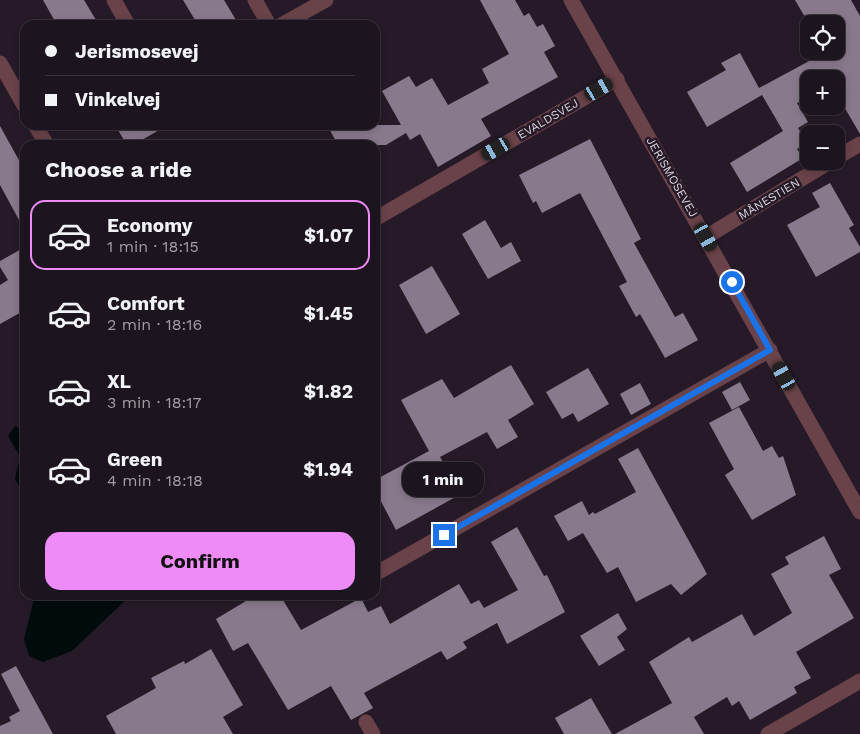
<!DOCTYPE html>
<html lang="en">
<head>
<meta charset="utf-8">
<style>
  :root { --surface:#1c141e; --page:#29212b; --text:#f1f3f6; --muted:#a09ea4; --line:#3a333c; --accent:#ef8bf6 }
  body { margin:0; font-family:"Work Sans",sans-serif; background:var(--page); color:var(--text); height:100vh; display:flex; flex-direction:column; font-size:19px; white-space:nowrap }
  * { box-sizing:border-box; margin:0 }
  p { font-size:16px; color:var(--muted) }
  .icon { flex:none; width:28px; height:28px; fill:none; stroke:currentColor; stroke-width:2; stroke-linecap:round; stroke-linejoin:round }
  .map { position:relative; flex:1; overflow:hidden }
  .panel { position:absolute; left:20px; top:140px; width:360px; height:460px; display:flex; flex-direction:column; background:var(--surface); border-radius:15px; box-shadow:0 2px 8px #0003,0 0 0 1px var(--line) }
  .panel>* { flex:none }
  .banner { position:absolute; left:20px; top:20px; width:360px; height:110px; border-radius:15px; box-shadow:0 2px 8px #0003,0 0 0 1px var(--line); display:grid; align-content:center; height:110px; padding:0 25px; background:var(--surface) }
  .buttons { position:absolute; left:800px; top:15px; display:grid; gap:10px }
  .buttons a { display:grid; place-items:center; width:45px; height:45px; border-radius:10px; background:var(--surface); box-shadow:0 2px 8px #0003,0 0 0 1px var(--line); font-size:25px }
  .end { position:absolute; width:22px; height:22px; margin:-11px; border:6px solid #1a73e8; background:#fff; box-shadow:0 0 0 2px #fff }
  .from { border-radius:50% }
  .bubble { position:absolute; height:35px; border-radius:15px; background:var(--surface); box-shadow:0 2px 8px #0003,0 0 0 1px var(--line); font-size:16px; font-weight:700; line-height:35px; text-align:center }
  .car { position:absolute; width:15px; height:30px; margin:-15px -8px; border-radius:6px; box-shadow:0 0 4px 1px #0007; background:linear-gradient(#222 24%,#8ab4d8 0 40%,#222 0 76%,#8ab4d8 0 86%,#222 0) }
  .banner b { display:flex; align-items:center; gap:18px; height:48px; font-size:19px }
  .banner b+b { border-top:1px solid var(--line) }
  .banner i { width:12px; height:12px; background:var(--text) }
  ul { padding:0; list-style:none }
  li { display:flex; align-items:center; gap:15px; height:70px; margin:0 10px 8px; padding:0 15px; border:2px solid transparent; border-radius:15px }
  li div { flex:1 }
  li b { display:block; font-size:19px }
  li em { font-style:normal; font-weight:700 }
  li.on { border-color:var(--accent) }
  li>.icon { width:45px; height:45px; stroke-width:1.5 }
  h2 { padding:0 25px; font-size:22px; line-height:60px }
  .cta { display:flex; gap:10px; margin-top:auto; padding:10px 25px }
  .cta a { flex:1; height:58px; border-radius:15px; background:var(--accent); color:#111; font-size:20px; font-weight:700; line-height:58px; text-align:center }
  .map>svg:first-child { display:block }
</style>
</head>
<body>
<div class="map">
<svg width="860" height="734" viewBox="0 0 860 734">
  <rect width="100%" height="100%" fill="#261a28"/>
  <g fill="#000b0c">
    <path d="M15,426L25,431V497L15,479L20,457L8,436Z"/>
    <path d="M35,595H131L72,651L43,662L29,656L24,639Z"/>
  </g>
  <g fill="#887a8c">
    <path d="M43,0H84L99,25H57Z"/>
    <path d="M183,0H224L239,25H198Z"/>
    <path d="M480,0H515L524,16L529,13L537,27L543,24L555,46L544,52L558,77L481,119L491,136L438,167L420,134L410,140L406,133L386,145H338L327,125H401L382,91L409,76L416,87L432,78L448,105L489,83L482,69L509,54Z"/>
    <path d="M795,0H851L860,16V134L836,93V79H809V97L797,103L808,122L798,128L808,143L797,149L803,158L747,192L730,163L783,131L762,95L707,127L687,92L726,70L721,63L740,53L759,88L824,53V51H836V24H809Z"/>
    <path d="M115,125H168L133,145H127Z"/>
    <path d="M0,126L25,171V231L0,185Z"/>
    <path d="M590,139L641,239L634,243L675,317L683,313L698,340L665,358L640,314L636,317L619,286L627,282L580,193L542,213L536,201L533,203L519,175Z"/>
    <path d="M830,183L854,225L849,228L860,247V252L816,277L787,225L820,207L812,193Z"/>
    <path d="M485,220L501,248L511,242L521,261L488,279L462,234Z"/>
    <path d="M25,247V310L0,324V285L8,280L0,267V261Z"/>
    <path d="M432,266L460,314L426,334L399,285Z"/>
    <path d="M511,365L534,404L508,420L518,437L497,449L487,432L440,457L461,494L396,530L375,490V480L429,451L401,400L442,379L454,398Z"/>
    <path d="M588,368L609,404L578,422L573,413L562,419L546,392Z"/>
    <path d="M740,382L750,400L732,410L722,392Z"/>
    <path d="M640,383L651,404L631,415L620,394Z"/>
    <path d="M739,407L763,451L772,446L779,458L783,456L796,495L752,520L725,475L734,469L709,423Z"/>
    <path d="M638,448L707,574L681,595L671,584L636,602L618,567L607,573L583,533L568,541L554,516L582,501L589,515L593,512L595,514L636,492L618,459Z"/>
    <path d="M517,527L544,576L547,575L565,612L507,644L497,623L463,642L467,648L447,660L441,651L364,693L373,708L351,720L331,686L288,710L248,643L233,651L216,619L256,595H280L301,630L361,598L368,612L381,606L390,624L459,584L471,604L479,600L484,608L518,590L491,542Z"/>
    <path d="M824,536L841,569L829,575L854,618L796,652L811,678L794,687L797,693L750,720L739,701L732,706L727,697L694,717L704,734H615L672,703L649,662L689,637L692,642L742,614L754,636L792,613L771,574L789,564L785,557Z"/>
    <path d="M618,613L627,629L617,637L625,650L599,666L580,636Z"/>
    <path d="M211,649L243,705L223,717L233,734H116L106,716L156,688L151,678L184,661L185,664Z"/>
    <path d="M16,666L53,734H0V726L11,721L9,717L20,711L1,674Z"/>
    <path d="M591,698L612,734H564L555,718Z"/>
  </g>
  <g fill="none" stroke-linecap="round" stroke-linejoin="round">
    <g stroke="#6a4249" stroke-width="15">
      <path d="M114,0L128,25"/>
      <path d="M255,0L269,25"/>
      <path d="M571,0L860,512"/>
      <path d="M281,25L326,0"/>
      <path d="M0,63L25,107"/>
      <path d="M35,125L47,145"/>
      <path d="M836,158L860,144"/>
      <path d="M375,219L617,79"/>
      <path d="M706,237L831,161"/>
      <path d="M375,574L770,350"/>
      <path d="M366,722L373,734"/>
      <path d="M768,734L860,681"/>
    </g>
  </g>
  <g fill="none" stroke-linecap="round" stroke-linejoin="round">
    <path stroke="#1a73e8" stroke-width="6" d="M444,535L770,350L732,282"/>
  </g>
  <g text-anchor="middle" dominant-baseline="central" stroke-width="5" stroke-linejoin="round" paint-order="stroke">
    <g font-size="12" fill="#dbd4dd" stroke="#261a28">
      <text transform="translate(548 119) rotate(-30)">EVALDSVEJ</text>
      <text transform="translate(672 177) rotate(60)">JERISMOSEVEJ</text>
      <text transform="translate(769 199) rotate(-31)">MÅNESTIEN</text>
    </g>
  </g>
</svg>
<div class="buttons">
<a><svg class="icon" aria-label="locate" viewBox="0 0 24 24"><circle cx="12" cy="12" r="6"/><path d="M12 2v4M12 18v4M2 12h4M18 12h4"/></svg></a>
<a>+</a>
<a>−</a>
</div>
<i class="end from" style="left:732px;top:282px"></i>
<i class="end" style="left:444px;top:535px"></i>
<div class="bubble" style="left:402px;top:462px;width:82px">1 min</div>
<i class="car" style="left:599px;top:89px;rotate:60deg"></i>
<i class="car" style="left:496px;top:149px;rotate:240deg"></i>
<i class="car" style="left:706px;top:237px;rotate:151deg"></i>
<i class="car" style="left:784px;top:376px;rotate:331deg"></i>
<div class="banner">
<b><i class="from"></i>Jerismosevej</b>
<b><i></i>Vinkelvej</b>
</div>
<section class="panel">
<h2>Choose a ride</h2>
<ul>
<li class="on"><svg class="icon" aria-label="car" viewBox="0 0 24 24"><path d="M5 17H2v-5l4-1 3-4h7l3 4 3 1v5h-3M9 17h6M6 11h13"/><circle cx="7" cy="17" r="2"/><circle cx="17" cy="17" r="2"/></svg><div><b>Economy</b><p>1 min · 18:15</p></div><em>$1.07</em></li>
<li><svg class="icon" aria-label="car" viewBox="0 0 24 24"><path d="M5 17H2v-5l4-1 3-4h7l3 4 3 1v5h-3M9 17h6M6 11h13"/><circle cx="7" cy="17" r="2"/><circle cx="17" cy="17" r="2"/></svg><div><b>Comfort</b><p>2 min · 18:16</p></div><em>$1.45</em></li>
<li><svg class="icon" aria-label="car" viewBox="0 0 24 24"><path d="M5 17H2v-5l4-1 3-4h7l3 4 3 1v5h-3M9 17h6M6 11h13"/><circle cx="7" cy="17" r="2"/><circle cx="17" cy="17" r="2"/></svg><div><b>XL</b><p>3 min · 18:17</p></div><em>$1.82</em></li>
<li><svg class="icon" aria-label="car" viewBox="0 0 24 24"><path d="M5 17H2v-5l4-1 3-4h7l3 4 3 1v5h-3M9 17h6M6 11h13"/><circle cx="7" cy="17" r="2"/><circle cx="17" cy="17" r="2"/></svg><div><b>Green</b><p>4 min · 18:18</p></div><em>$1.94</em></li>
</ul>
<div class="cta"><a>Confirm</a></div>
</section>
</div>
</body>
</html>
